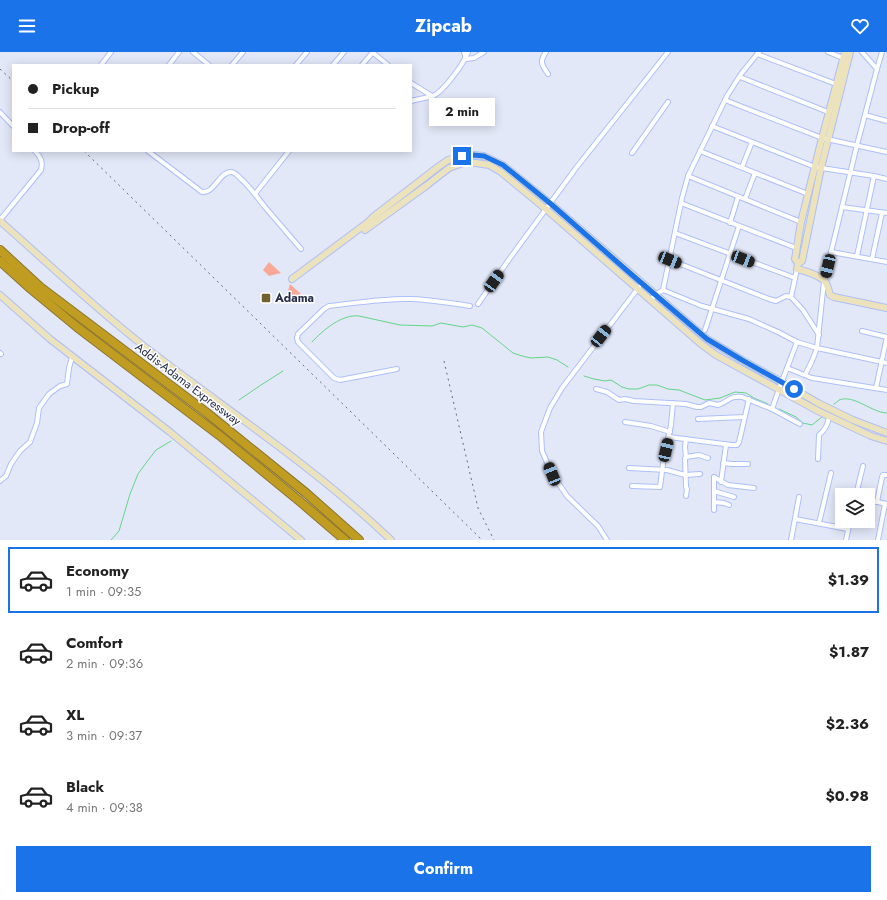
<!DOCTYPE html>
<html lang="en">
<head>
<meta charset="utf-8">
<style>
  :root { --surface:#fff; --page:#f2f2f2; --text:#222; --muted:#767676; --line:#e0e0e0; --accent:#1a73e8 }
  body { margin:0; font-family:Jost,sans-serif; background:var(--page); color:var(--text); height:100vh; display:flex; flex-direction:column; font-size:15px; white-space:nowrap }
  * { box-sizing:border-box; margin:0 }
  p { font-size:13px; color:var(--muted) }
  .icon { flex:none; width:22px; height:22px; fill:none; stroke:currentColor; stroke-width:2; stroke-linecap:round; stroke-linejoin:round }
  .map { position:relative; height:488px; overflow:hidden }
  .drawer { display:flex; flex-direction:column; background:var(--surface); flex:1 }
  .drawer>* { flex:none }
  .banner { position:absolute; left:12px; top:12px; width:400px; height:88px; border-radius:0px; box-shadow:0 2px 10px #0003; display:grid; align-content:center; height:88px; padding:0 16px; background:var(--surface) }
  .controls { position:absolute; left:835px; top:436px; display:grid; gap:8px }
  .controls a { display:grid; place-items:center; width:40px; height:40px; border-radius:0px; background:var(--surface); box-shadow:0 2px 10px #0003; font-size:20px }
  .end { position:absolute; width:18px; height:18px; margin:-9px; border:5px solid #1a73e8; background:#fff; box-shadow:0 0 0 2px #fff }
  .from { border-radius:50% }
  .bubble { position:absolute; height:28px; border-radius:0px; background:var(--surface); box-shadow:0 2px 10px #0003; font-size:13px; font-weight:700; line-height:28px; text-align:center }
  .car { position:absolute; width:12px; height:24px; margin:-12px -6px; border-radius:5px; box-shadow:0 0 3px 1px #0007; background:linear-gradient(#222 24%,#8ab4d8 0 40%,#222 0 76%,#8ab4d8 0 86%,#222 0) }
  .banner b { display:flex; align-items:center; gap:14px; height:38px; font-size:15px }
  .banner b+b { border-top:1px solid var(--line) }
  .banner i { width:10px; height:10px; background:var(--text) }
  ul { padding:7px 0 0; list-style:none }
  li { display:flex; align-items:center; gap:12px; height:66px; margin:0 8px 6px; padding:0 8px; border:2px solid transparent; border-radius:0px }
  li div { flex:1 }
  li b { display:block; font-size:15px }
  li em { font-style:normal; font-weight:700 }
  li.on { border-color:var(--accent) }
  li>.icon { width:36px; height:36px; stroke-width:1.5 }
  .primary-button { display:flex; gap:8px; margin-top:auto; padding:8px 16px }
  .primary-button a { flex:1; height:46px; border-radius:0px; background:var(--accent); color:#fff; font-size:16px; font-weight:700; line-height:46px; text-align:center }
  header { display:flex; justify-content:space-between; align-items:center; height:52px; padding:0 16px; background:var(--accent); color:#fff; font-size:18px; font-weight:700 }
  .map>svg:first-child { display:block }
</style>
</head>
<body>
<header><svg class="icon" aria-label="menu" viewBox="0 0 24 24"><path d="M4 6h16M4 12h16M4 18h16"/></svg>Zipcab<svg class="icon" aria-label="heart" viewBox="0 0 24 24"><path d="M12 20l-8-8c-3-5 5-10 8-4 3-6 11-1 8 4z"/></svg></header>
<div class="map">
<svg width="887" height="488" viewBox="0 0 887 488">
  <rect width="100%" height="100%" fill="#e3e8f8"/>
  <g fill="#f9a898">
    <path d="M269,210L281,221L269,224L263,218Z"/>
    <path d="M290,232L301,242L294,249L287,242Z"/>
  </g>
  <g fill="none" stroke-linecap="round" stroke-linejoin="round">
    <g stroke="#61d786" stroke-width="1">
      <path d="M312,290C323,278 342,262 359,264L400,273L432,274L441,271L463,275L472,273L482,276L513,301L522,304L531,306L548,305L557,308L568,315"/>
      <path d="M584,324L594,327L605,329L611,328L622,335L629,337H638L649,333H657L668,337L679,338L705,348L720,346L735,340L746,341L754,346L768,352"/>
      <path d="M239,348L261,333L283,319"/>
      <path d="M834,352C835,352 838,349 839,348C854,342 872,361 887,361"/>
      <path d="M779,357L796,365L803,371L812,373L823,364"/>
      <path d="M111,488L119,479L130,442L138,422L146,411L156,398L171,389"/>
    </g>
    <g stroke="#adbffa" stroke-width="6">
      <g id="street">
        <path d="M193,0L209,13"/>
        <path d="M372,0L388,13"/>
        <path d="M464,0L466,7L474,6L484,0"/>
        <path d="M546,0C539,10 542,13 548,22"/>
        <path d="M828,0L843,6"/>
        <path d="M757,2L836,32"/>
        <path d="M101,13L111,0"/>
        <path d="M169,13L179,0"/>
        <path d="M232,13L243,0"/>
        <path d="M296,13L307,0"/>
        <path d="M333,13L344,0"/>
        <path d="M362,13L373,0"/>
        <path d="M877,17L882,0"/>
        <path d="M740,25L828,60"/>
        <path d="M411,31L432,44"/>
        <path d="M725,48L822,86L887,100"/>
        <path d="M411,49C418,47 426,46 433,44C444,39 464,11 468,0"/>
        <path d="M0,60L13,74"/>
        <path d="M865,63L887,69"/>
        <path d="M712,74L815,115L874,124L887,127"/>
        <path d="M148,99L202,140C214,142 219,120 231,120C235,120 238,124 241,127C250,135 257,145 265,155C277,169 289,183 301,197"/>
        <path d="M700,99L808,142"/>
        <path d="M632,101L668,50"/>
        <path d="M742,115L752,90"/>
        <path d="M688,124L801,170"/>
        <path d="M255,142L289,99"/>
        <path d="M745,147L755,121"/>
        <path d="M681,151L796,196"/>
        <path d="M842,155L887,161"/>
        <path d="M0,168L41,118C43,110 41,105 35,99"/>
        <path d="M730,171L738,145"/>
        <path d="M675,181L795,226"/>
        <path d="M831,200L887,210"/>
        <path d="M857,204L874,124"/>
        <path d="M872,207L882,161"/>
        <path d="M670,208L769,247L776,249L786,244L791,245L803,258L819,283"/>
        <path d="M663,238L702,254L749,267L778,280L797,290L817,296L887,311"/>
        <path d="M791,245L797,217"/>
        <path d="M651,248L655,243L663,238L682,146L688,124L727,44L741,22L759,0"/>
        <path d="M478,252L510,206L576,116L668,0"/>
        <path d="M705,278L739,174"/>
        <path d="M862,279L887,285"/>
        <path d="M0,301L1,302"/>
        <path d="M787,316L812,326L887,338"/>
        <path d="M397,317L340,328L334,326L298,290L297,286L298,282L324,257L329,254C356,251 384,246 412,247C432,248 451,251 470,254"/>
        <path d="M805,323L812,309L817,296L824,229L857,93L877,17L862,0"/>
        <path d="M876,336L887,285"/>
        <path d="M596,337L607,340L619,348L625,347L634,349L686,352L697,355H701L709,351L718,353C728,350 730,343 742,345L772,357L800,372"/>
        <path d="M772,357L779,337L797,290"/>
        <path d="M698,367L744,365"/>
        <path d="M625,370L651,374L670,380"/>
        <path d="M669,385L732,393H737L739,390L740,386L749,347"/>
        <path d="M686,405L685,395L686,387"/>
        <path d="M818,407L819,383C825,378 828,373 829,365"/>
        <path d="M723,411L732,412H748"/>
        <path d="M629,416L667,418L685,423L700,422"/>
        <path d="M714,425L728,433L754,436"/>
        <path d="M714,425V458"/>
        <path d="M0,429L6,424L11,412L20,399L30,390L37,371L39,356L49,342L60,334L67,332L69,316L72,305"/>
        <path d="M721,430L726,393"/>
        <path d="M632,434L660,435L664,404L671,373L673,351"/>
        <path d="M714,439L734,445"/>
        <path d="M856,443L863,414"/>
        <path d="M686,444L687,437L686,435L685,406L686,405L699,403L708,406"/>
        <path d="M868,448L887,452"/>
        <path d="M714,450L724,451L729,453"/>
        <path d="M877,450L882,425L883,423H887"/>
        <path d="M795,467L848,477"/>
        <path d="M819,471L831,421"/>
        <path d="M607,488L598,474L567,444L552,422L542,399L541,380L550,356L562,336L639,235"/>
        <path d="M791,488L799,445"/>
        <path d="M846,488L850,469"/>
        <path d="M878,488L885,452"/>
      </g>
    </g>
    <g stroke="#adbffa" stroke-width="8">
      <g id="secondary">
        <path d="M845,0L822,86L801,170L795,207L798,211L797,217C805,219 824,224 827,233C828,236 829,239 830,243L834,245L887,256"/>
        <path d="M0,169C52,215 103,263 158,305C237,365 320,420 391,488"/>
        <path d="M365,178L426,134L449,116L463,111H476L489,113L501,120L547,158L701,292L716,303L818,359L871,384L887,389"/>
        <path d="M798,211L802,209L821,116L850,0"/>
        <path d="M292,227L367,171L373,165L438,115L448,108L462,104L474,103L484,104L503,113L551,152L707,287L742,308L782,330L818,351L853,368L887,381"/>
        <path d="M0,243L50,287L170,380L301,488"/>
      </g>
    </g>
    <g stroke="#8a7630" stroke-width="10">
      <g id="highway">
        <path d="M0,198L40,235L207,361L306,441L359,488"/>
        <path d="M0,209L31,237L77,275L219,383L303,452L345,488"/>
      </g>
    </g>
    <use href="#street" stroke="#fff" stroke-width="4"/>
    <use href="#secondary" stroke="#ece2bc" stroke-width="6"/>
    <use href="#highway" stroke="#c09d21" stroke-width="8"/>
    <g stroke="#626982" stroke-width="1" stroke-dasharray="2 4" stroke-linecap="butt">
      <path d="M0,17L13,29"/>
      <path d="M84,99L482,488"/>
      <path d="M444,309L478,456L494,488"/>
    </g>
  </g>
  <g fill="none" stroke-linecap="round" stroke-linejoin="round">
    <path stroke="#1a73e8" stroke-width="5" d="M462,104L474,103L484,104L503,113L551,152L631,222L707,287L742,308L794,337"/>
  </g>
  <rect fill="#72622f" stroke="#fff" stroke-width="1.5" x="261" y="241" width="10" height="10" rx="2"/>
  <g text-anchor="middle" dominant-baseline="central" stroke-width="3" stroke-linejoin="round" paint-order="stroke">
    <g font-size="12" font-weight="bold" fill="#272f4c" stroke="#fff" text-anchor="start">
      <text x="275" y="246">Adama</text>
    </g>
    <g font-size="12" fill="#272f4c" stroke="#fff">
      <text transform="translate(188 332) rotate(37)">Addis-Adama Expressway</text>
    </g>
  </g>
</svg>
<div class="controls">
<a><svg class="icon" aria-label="layers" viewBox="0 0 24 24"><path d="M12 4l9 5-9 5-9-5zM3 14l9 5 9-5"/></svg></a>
</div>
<i class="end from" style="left:794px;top:337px"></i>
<i class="end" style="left:462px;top:104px"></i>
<div class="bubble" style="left:429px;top:46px;width:66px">2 min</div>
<i class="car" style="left:743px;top:207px;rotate:111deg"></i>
<i class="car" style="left:670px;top:208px;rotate:112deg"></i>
<i class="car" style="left:828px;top:214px;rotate:193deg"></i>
<i class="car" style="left:494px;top:229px;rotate:35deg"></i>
<i class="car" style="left:601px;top:284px;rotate:38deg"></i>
<i class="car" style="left:666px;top:398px;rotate:13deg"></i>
<i class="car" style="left:552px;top:422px;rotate:338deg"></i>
<div class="banner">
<b><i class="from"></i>Pickup</b>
<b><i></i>Drop-off</b>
</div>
</div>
<section class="drawer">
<ul>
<li class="on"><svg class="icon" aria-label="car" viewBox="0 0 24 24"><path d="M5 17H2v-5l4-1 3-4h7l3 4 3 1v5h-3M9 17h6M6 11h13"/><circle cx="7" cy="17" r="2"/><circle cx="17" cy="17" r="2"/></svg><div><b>Economy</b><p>1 min · 09:35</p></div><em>$1.39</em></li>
<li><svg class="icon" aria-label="car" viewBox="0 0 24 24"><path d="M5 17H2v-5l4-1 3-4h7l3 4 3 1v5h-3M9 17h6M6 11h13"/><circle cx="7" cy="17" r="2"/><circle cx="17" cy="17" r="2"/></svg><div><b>Comfort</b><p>2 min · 09:36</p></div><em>$1.87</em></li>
<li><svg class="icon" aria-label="car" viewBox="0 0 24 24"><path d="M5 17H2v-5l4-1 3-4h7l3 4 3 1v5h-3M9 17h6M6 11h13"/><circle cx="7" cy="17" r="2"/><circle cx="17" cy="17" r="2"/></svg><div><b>XL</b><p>3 min · 09:37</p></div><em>$2.36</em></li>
<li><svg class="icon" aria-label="car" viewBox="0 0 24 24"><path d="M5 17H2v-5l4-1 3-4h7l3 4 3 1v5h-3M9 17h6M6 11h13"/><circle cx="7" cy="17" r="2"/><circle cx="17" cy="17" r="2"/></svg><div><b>Black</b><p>4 min · 09:38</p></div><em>$0.98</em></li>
</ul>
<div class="primary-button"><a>Confirm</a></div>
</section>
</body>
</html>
